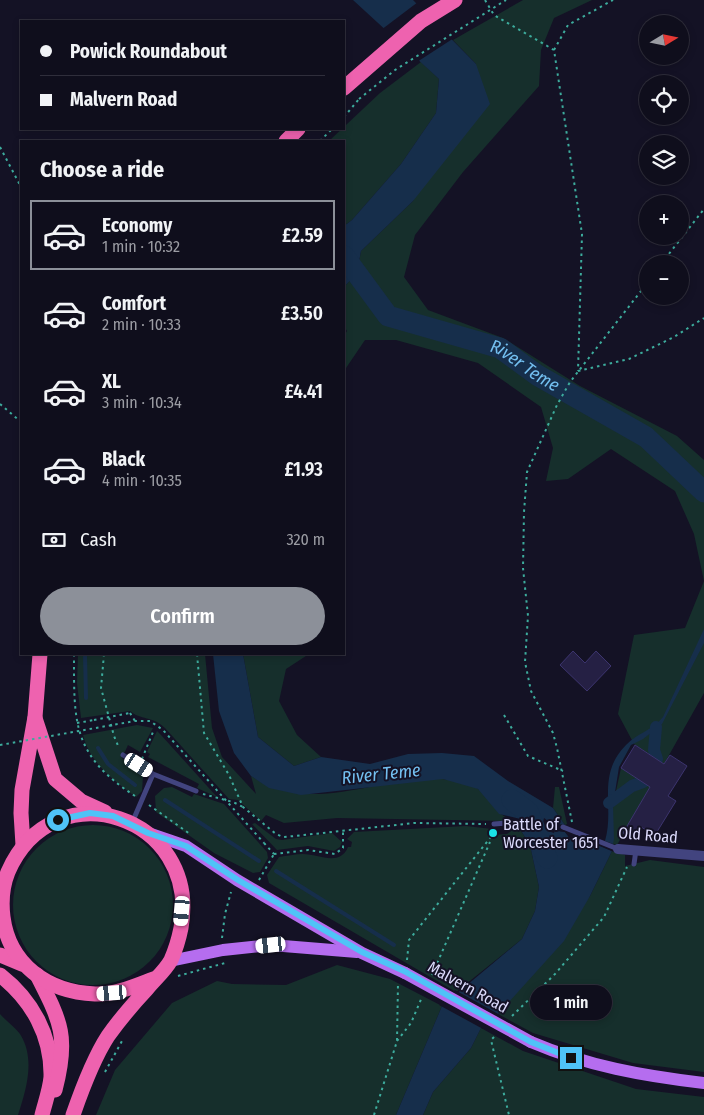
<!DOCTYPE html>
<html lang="en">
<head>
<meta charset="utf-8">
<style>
  :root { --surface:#0f0e1c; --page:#181725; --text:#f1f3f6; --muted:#9b9ca3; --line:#2f2e3b; --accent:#8c9099 }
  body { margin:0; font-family:"Fira Sans Condensed",sans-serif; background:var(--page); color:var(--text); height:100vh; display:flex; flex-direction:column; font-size:19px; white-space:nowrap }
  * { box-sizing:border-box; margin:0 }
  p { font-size:16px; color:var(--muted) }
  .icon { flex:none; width:28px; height:28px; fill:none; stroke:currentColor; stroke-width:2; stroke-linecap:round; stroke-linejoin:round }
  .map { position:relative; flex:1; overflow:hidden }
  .side { position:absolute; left:20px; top:140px; width:325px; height:515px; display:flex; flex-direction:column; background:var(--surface); border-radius:0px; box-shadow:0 2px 8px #0003,0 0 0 1px var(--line) }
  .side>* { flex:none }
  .banner { position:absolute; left:20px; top:20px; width:325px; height:110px; border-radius:0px; box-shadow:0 2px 8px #0003,0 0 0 1px var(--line); display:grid; align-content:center; height:110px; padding:0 20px; background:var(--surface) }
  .needle { width:32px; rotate:80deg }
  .buttons { position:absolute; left:639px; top:15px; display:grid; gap:10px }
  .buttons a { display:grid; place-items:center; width:50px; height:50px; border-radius:50%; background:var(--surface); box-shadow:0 2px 8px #0003,0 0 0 1px var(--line); font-size:25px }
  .end { position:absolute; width:22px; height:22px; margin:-11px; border:6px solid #4fc3f7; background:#111; box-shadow:0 0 0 2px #111 }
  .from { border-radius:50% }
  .bubble { position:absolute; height:35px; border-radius:18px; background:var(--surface); box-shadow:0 2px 8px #0003,0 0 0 1px var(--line); font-size:16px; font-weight:600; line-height:35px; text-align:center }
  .car { position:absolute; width:15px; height:30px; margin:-15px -8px; border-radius:6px; box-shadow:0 0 4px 1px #0007; background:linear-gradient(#fff 24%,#345 0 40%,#fff 0 76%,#345 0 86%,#fff 0) }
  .banner b { display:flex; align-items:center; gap:18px; height:48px; font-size:19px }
  .banner b+b { border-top:1px solid var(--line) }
  .banner i { width:12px; height:12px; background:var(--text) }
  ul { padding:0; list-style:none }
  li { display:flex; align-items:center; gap:15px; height:70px; margin:0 10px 8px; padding:0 10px; border:2px solid transparent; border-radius:0px }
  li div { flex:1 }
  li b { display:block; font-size:19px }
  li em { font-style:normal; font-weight:600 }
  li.active { border-color:var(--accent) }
  li>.icon { width:45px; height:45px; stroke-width:1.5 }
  h2 { padding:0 20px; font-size:22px; line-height:60px }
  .pay { display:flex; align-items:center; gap:12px; height:55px; padding:0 20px; font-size:19px }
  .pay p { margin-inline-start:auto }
  .action { display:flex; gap:10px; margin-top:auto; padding:10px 20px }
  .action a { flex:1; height:58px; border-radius:30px; background:var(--accent); color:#fff; font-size:20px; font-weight:600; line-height:58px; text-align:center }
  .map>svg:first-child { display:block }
</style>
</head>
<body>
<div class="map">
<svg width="704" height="1115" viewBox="0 0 704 1115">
  <rect width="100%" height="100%" fill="#141225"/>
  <g fill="#162f2c">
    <path d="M523,0H592L554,18L541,50L539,86L463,172L415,235L404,277L428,310L503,338L580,386L677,436L704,460V693L664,764L634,744L618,714L634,635L685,628L704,581L694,534L675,491L611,449L568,479L546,481L553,448L541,407L478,363L396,340H365L344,371V336L347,331L344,326V287L357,273L361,251L413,201L476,64L453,40Z"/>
    <path d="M421,62L439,79L436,113L401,164L352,220L344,226V141H329L380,93Z"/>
    <path d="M78,654H205L212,728L222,757L256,794L251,776C314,817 375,775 441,779C448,779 473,785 478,789C491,797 493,812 508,818V821L337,818L284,823L266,815L261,821L238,800L229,799L165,728C153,716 140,720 130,711L81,718L77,683Z"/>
    <path d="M243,654H309L286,669L279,701L297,735L321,757L294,766L258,737Z"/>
    <path d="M137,725L153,728L140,752L128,745L122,758L143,776L142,791L136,797C113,780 90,763 83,735Z"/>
    <path d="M157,731L161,735L217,797L197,788L199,784L148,757L150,754L147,752Z"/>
    <path d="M621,768L650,787L617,845L613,844V805Z"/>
    <path d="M172,787L192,797L194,794L224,804L267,852L268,858L260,872L253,873L214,853L156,812L155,796L164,788Z"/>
    <path d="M555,787H559L567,824L565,825L553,808Z"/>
    <path d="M255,823L276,839L282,840L332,833L342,842L340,847L334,851L308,846L277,850L252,824Z"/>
    <circle cx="93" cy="905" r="80"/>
    <path d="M466,826L492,829V835L507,834L518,826L530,845L539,887L535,911L522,939L456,992L269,883L267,875L279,857C287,856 295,854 303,854C318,854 340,867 348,847H351L352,842L347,839L354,832Z"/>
    <path d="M612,851L625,855V866L650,860L704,867V1072L633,1063L533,1033L498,1014L590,896Z"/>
    <path d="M337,965L390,979L442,1006L396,1115H96L115,1070L172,1003L217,981L232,984L286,985Z"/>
    <path d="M0,1014C6,1021 15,1027 20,1034C36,1059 26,1090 18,1115H0Z"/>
    <path d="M481,1028L523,1051L636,1089L704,1097V1115H423L433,1092L471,1048Z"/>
  </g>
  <g fill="#162e4b">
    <path d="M353,0H413L476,64L490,104L413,201L361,251L357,273L344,287V226L352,220L401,164L436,113L439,79Z"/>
    <path d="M704,629V643L662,724L643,739L631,745L619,767L613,805L614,839L613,844L605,841C615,807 596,775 626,745C637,733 652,731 663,717Z"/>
    <path d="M213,654H243L258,737L294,766L321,757L370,764L408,754L442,753L474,756L508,781L553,808L565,825L551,823L544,818L543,822L525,817V820L499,814L478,789L443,779L301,795L269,788L251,776L234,753L219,711Z"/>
    <path d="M518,826L565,832L572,841L581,838L612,851L590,896L564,941L498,1014L481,1028L471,1048L433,1092L423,1115H396L442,1006L522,939L535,911L539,887L530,845Z"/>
  </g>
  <g fill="#141225">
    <path d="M418,2L454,38L417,62L381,30Z"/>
    <path d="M518,824L530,825L535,829L538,826L553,830L555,828L566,829L574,839L582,836L613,849L614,852L581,838L572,841L565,832L555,830L554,833L538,828L536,832L529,828L516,827Z"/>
    <path d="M455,990L500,1015L483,1029L439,1005Z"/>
  </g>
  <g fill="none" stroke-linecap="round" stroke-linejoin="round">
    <g stroke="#162e4b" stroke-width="4">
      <path d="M85,654L86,698"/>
      <path d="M98,748L108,764L135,785"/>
      <path d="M165,800L259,861"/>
      <path d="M276,871L394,945"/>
    </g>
    <g stroke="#162e4b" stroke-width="12">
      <path d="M656,727L654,750L657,759"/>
      <path d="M609,803L632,786L643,782"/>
    </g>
    <g stroke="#162e4b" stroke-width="21">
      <path id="s1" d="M344,256L388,316L500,348L537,375L646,437L704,492"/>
      <path d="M512,800L528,812L547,858"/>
    </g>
  </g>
  <g fill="#252044" stroke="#3c346e">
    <path d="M573,651L585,663L596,651L611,666L587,691L560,665Z"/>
    <path d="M635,745L664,764L670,755L687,766L668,796L676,801L655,835L641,827L633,840L623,833L650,787L621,768Z"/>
  </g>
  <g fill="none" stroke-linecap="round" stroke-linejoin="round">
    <g stroke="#3dac9d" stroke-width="2" stroke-dasharray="2.5 4" stroke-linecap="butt">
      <path d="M485,0L494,15L554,50L582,234L578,371"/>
      <path d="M554,50L568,25L613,0"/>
      <path d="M344,117L359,99"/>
      <path d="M320,141L332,129"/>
      <path d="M0,147L21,187"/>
      <path d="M661,264L704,209"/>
      <path d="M578,371L629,359L674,337L704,318"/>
      <path d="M0,404L21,422"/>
      <path d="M74,654C74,723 72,755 135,796"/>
      <path d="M104,654L101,688L114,736L119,748"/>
      <path d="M197,654L204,733L229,775L243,807L276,834L283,837L295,836L414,823L486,824"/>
      <path d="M130,713L135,721"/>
      <path d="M504,715L528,756L563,771"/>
      <path d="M77,723L94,720"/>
      <path d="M142,759L153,732"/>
      <path d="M203,794L233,802L243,807"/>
      <path d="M149,805L190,834"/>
      <path d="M572,822L557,748L553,733L531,691L525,662L528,616L523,568L524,512L527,472L557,405L570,382L648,282"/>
      <path d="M264,843L274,854"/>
      <path d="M274,854L308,850L335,854L343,848V831"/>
      <path d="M259,880L274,854"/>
      <path d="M222,938L225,914L231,892"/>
      <path d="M407,960L409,940L494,833"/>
      <path d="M432,975L490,842"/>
      <path d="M178,976L225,963"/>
      <path d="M512,1016L555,974L604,917L627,867"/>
      <path d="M494,1037L491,1040L509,1115"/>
      <path d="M397,1041L411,1023L422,997"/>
      <path d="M105,1072L122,1041"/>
      <path d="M374,1115L397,1041L398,983"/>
    </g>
    <g stroke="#42447f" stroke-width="5">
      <path d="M123,755L153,774"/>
      <path d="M132,823L153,774L196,791"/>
      <path d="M494,824L507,823"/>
      <path d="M563,827L618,849"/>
      <path d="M634,864L636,850"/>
    </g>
    <path stroke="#42447f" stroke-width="10" d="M618,849L704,856"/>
    <g stroke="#b56def" stroke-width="12">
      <path d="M148,833L186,846L237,880L362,953L405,973"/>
      <path d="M170,961L223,950L271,945L357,952"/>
      <path d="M531,1042C587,1066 644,1076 704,1083"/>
    </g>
    <g stroke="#ee62af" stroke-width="15">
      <path d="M344,88L421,21L455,0"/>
      <path d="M286,141L298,129"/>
      <path d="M35,718L55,779L81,801L105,812"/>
      <path d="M23,845L21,813L22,790L35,717L40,654"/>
      <path d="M0,955L22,964"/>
      <path d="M0,975C32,1000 52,1036 51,1077C50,1089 45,1103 42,1115"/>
      <path d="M37,975C61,1022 69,1037 55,1090"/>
      <path d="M73,1115C82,1089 93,1059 108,1036C120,1019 133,1004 147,989C154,980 165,971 171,960C175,951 179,938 181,928C201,816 54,767 8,872C2,887 1,901 3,917C9,964 47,992 95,994C116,995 137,985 156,978"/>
    </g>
    <g stroke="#3dac9d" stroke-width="2" stroke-dasharray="2.5 4" stroke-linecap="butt">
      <path d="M359,99L395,70L506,0"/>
      <path d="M94,720L130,713"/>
      <path d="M0,745L135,721H150L163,730L264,843"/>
    </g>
    <path stroke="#b56def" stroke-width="12" d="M405,973L531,1042"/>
  </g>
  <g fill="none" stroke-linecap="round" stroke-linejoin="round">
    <path stroke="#4fc3f7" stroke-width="6" d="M58,820L90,813L113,816L148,833L186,846L238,880L362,952L404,971L531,1042L571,1058"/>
  </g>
  <circle fill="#1ae1e7" stroke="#141225" stroke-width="2" cx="493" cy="833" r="5"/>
  <g text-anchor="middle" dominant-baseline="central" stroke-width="4" stroke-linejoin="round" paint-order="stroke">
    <g font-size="16" fill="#dbdafb" stroke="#141225" text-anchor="start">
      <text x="503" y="824">Battle of<tspan x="503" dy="18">Worcester 1651</tspan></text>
    </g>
    <g font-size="16" fill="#dbdafb" stroke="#141225">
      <text transform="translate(648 835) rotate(5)">Old Road</text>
      <text transform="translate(468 987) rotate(29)">Malvern Road</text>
    </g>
    <g font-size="18" font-style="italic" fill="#73bff0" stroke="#141225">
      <text stroke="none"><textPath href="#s1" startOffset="221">River Teme</textPath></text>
      <text transform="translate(381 774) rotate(-6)">River Teme</text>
    </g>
  </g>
</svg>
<div class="buttons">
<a><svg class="needle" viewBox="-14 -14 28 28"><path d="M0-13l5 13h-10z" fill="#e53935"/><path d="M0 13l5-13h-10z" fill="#9b9ca3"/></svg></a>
<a><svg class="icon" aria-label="locate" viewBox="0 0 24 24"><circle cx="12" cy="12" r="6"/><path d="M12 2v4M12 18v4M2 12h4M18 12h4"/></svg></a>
<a><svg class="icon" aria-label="layers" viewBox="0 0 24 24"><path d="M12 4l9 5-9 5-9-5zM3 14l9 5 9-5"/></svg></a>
<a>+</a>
<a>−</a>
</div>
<i class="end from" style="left:58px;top:820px"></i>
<i class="end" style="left:571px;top:1058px"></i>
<div class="bubble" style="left:530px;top:985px;width:82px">1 min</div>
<i class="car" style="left:139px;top:765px;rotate:122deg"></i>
<i class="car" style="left:182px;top:911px;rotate:185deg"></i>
<i class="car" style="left:271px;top:945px;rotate:264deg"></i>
<i class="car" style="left:112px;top:993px;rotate:266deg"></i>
<div class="banner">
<b><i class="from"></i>Powick Roundabout</b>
<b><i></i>Malvern Road</b>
</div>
<section class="side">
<h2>Choose a ride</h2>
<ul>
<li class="active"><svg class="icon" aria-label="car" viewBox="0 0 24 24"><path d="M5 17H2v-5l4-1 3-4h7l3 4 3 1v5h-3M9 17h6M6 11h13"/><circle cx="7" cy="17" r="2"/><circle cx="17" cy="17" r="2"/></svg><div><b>Economy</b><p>1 min · 10:32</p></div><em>£2.59</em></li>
<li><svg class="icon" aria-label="car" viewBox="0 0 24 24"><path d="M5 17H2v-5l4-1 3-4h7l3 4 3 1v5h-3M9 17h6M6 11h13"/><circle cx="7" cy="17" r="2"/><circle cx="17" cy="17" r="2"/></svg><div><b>Comfort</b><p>2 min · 10:33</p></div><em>£3.50</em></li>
<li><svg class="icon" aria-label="car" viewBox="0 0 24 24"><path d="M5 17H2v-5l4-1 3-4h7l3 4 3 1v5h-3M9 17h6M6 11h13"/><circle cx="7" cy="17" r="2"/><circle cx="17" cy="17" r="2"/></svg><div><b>XL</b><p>3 min · 10:34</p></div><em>£4.41</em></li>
<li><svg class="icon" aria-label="car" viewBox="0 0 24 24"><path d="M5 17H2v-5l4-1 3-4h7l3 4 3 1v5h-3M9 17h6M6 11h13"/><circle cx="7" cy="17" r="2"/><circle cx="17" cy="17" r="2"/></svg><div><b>Black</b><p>4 min · 10:35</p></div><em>£1.93</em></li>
</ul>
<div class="pay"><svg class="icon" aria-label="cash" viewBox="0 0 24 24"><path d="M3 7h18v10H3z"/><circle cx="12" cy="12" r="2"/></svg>Cash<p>320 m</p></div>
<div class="action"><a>Confirm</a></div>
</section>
</div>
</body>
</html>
